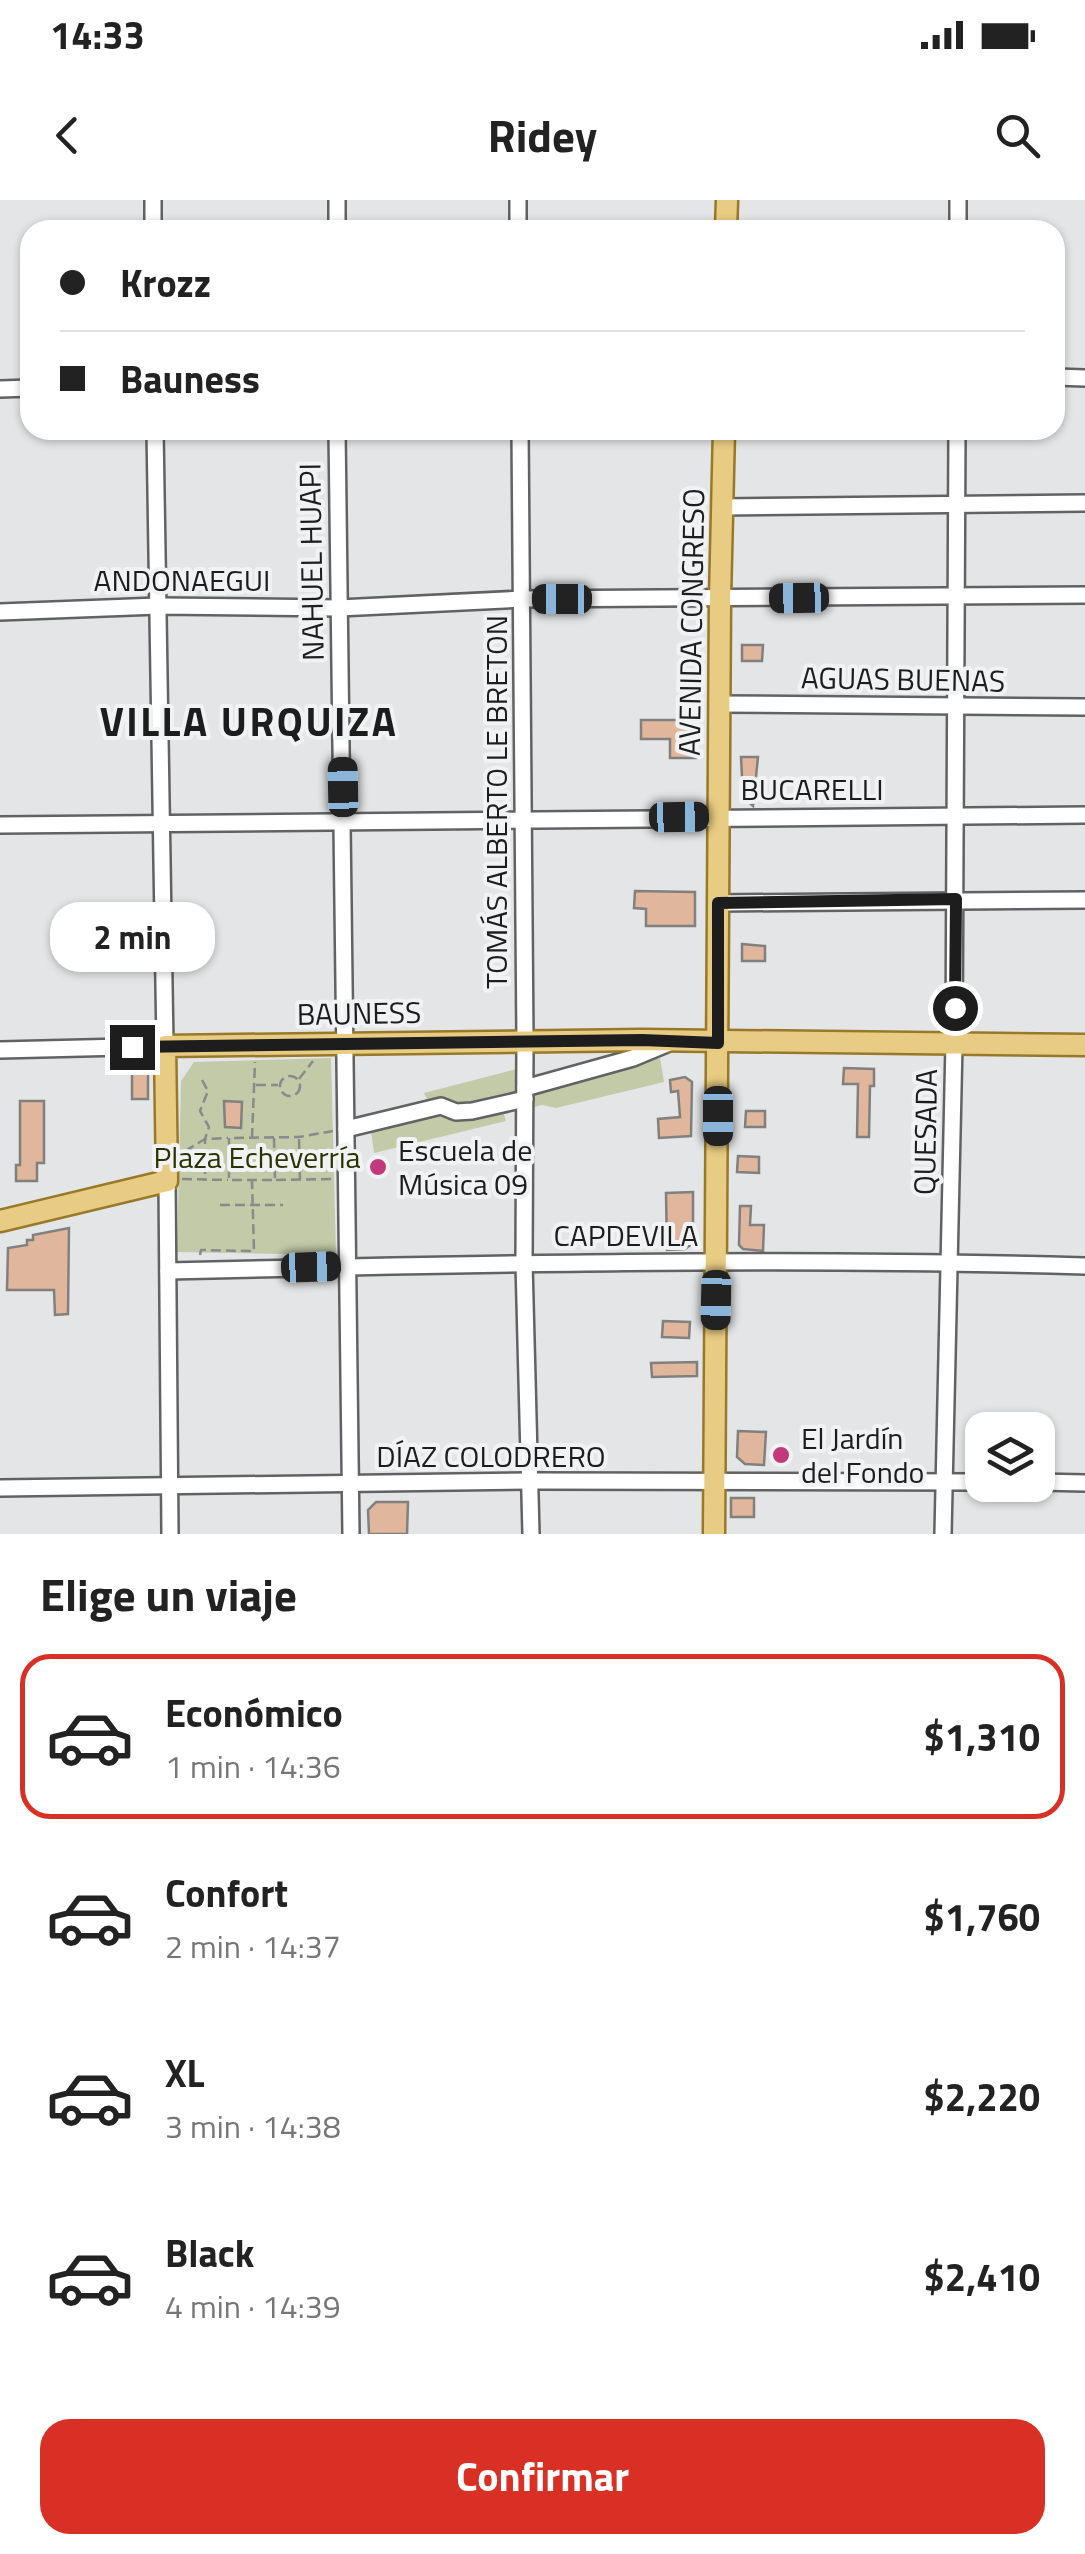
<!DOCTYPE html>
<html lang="es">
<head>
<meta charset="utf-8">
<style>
  :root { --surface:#fff; --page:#f6f6f6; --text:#222; --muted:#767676; --line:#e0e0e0; --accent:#d93025 }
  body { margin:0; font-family:"Titillium Web",sans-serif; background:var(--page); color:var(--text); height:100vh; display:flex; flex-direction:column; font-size:38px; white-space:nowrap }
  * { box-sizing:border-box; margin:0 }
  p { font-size:32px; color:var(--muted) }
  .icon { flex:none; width:55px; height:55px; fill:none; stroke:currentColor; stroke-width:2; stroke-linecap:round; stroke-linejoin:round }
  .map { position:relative; height:1334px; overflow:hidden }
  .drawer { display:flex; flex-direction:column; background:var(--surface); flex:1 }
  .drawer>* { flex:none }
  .hud { position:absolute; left:20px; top:20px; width:1045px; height:220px; border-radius:30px; box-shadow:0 2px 8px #0004; display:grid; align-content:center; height:220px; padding:0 40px; background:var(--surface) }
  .controls { position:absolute; left:965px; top:1212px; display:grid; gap:20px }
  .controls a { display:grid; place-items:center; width:90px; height:90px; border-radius:20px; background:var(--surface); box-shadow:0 2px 8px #0004; font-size:50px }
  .end { position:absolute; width:45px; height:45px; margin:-22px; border:12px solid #1d1d1d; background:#fff; box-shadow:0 0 0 5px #fff }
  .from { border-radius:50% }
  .bubble { position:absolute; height:70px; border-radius:30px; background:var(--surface); box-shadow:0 2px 8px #0004; font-size:32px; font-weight:700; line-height:70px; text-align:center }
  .car { position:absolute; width:30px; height:60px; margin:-30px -15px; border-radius:12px; box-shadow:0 0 8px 2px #0007; background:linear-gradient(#222 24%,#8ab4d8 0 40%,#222 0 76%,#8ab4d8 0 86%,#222 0) }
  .hud b { display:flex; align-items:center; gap:35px; height:95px; font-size:38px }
  .hud b+b { border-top:2px solid var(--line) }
  .hud i { width:25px; height:25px; background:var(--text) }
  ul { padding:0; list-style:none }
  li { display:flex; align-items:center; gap:30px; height:165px; margin:0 20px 15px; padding:0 20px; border:5px solid transparent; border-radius:30px }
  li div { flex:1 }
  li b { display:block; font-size:38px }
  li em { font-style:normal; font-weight:700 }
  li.selected { border-color:var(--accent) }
  li>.icon { width:90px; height:90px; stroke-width:1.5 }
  h2 { padding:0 40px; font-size:45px; line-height:120px }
  .cta { display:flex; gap:20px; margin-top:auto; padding:20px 40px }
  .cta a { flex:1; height:115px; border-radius:30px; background:var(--accent); color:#fff; font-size:40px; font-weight:700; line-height:115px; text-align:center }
  .status { display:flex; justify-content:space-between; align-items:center; height:70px; padding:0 50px; background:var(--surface); direction:ltr }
  .status svg { height:28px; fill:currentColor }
  header { display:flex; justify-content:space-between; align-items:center; height:130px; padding:0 40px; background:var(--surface); font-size:45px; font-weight:700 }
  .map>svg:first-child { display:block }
</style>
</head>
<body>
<div class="status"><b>14:33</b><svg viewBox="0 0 49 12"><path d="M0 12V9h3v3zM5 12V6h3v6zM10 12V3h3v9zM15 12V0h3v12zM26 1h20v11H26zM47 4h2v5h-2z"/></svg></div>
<header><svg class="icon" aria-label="back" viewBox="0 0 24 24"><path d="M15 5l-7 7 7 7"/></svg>Ridey<svg class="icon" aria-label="search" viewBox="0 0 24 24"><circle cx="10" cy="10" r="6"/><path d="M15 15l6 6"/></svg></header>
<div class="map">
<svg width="1085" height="1334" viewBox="0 0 1085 1334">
  <rect width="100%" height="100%" fill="#e4e5e6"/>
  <g fill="#c2caa8">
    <path d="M331,858L336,1055L177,1052L181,881L194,862Z"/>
    <path d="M660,858L664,882L556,908L542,905L531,908L534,889Z"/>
    <path d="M521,868L519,892L515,896L455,907L451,900L430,905L424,893Z"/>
    <path d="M502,908L506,921L374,953L371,930L441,911Z"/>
  </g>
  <g fill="#e0b69d" stroke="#81807f" stroke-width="2.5">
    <path d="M742,445H763L762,461H742Z"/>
    <path d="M641,520H696V558H670V539H641Z"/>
    <path d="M741,557H758L753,606L743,597Z"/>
    <path d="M635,691L695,692V726H646V709L634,708Z"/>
    <path d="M742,744L765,746V761H742Z"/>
    <rect x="132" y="864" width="16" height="35"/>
    <path d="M844,868L874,869V886H870L869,937H857L858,884H843Z"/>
    <path d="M685,877L692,882L691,936L659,938L658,919L680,917L678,891L671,892L670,880Z"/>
    <path d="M20,901H44V963H37V981H16V965H20Z"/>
    <path d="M224,901L242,902L241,928L225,927Z"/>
    <path d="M746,911H765V927H745Z"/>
    <path d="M738,956L759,957V973L737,972Z"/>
    <path d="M693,992V1043L685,1049L667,1050L666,993Z"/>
    <path d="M740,1006H751L750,1025H764L763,1051L743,1049L739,1045Z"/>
    <path d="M69,1028L68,1114L55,1115L54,1090H7L8,1048L27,1045V1040H33V1035Z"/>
    <path d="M663,1121L690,1122L689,1138L662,1137Z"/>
    <path d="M697,1162V1176L652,1177L651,1163Z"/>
    <path d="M738,1231L766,1232L764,1265L745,1264L737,1257Z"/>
    <rect x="731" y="1298" width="23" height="19"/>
    <path d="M376,1302H408L407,1334H369L368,1310Z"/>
  </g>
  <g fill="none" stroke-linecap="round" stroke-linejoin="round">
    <g stroke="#626264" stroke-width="20">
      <g id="minor">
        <path d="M153,0V30"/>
        <path d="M518,0V30"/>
        <path d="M958,0V30"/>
        <path d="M337,30V0"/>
        <path d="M1055,177L1085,178"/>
        <path d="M0,189L30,188"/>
        <path d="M337,230L351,1334"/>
        <path d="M520,230L525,842L524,1063L531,1334"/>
        <path d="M722,307L1085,303"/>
        <path d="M0,412L158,406L339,408L523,399L1085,395"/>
        <path d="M720,504L1085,507"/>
        <path d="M0,625L1085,615"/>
        <path d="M718,703L1085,700"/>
        <path d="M0,850L165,846L155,230"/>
        <path d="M525,888L633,858L669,843"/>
        <path d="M346,929L441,906L456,912L472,911L525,899"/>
        <path d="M167,981L170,1334"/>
        <path d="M168,1071C473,1064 779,1057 1085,1066"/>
        <path d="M1038,1282L1085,1283"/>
        <path d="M0,1288L530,1281L982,1282"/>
        <path d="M943,1334L954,844L957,230"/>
      </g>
    </g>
    <g stroke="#987929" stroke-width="25">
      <g id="major">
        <path d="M726,30L727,0"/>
        <path d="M0,1021L167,981L165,846L642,840L1085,845"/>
        <path d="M714,1334L720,398L724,230"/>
      </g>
    </g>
    <g stroke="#898a8a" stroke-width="2.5" stroke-dasharray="10 5" stroke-linecap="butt">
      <circle cx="290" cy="886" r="10"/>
      <path d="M299,879L313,861"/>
      <path d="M202,880L208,891L200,911L209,927L205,939V981"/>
      <path d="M256,885H278"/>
      <path d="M252,938L255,862"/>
      <path d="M274,938L275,980H229V938L299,937L333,931"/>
      <path d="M299,939L300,979"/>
      <path d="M185,951L205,939L228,938"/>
      <path d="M182,979L228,980"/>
      <path d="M276,980L333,979"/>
      <path d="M220,1005H283"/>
      <path d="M200,1055L201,1050L254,1051L252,981"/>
    </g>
    <use href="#minor" stroke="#fff" stroke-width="15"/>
    <use href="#major" stroke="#e9cc83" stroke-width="20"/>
  </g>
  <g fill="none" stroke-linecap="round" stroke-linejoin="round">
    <path stroke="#1d1d1d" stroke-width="12" d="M132,847L642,840L718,843V703L956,699L955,808"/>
  </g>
  <g fill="#c13b7c" stroke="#f1f2f4" stroke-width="4">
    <circle cx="378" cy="967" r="10"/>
    <circle cx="781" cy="1255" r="10"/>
  </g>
  <g text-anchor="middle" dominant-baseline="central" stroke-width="8" stroke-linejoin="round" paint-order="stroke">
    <g font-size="30" fill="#1d1d1d" stroke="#f1f2f4">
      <text transform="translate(311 362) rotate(-91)">NAHUEL HUAPI</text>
      <text x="182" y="380">ANDONAEGUI</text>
      <text transform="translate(691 422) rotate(-89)">AVENIDA CONGRESO</text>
      <text transform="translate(903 479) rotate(1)">AGUAS BUENAS</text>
      <text x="812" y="589">BUCARELLI</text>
      <text transform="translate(496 602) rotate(-90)">TOMÁS ALBERTO LE BRETON</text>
      <text transform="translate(359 813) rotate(-1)">BAUNESS</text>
      <text transform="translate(925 932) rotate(-89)">QUESADA</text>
      <text x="626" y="1035">CAPDEVILA</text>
      <text x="491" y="1256">DÍAZ COLODRERO</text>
    </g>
    <g font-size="30" fill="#1d1d1d" stroke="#f1f2f4" text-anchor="start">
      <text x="398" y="950">Escuela de<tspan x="398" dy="34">Música 09</tspan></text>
      <text x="801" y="1238">El Jardín<tspan x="801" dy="34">del Fondo</tspan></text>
    </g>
    <g font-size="30" fill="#2c3300" stroke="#f1f2f4">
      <text x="257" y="957">Plaza Echeverría</text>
    </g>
    <g font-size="40" font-weight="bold" letter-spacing="2.5" fill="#1d1d1d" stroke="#f1f2f4">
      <text x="249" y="521">VILLA URQUIZA</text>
    </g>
  </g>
</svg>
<div class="controls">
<a><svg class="icon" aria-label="layers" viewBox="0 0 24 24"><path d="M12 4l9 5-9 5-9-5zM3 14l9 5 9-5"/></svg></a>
</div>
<i class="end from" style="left:955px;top:808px"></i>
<i class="end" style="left:132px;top:847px"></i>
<div class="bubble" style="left:50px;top:702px;width:165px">2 min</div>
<i class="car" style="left:799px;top:398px;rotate:269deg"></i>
<i class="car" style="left:562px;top:399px;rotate:270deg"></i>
<i class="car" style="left:343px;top:587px;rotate:359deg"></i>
<i class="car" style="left:679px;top:617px;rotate:89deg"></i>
<i class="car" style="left:718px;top:916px;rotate:180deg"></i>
<i class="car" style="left:311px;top:1067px;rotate:88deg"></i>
<i class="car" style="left:716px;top:1100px;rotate:181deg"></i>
<div class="hud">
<b><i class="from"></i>Krozz</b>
<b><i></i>Bauness</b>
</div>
</div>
<section class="drawer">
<h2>Elige un viaje</h2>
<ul>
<li class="selected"><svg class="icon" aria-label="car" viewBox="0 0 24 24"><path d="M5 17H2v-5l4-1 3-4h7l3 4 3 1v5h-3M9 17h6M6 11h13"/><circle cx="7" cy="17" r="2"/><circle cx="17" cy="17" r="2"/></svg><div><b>Económico</b><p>1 min · 14:36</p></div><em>$1,310</em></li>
<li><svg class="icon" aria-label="car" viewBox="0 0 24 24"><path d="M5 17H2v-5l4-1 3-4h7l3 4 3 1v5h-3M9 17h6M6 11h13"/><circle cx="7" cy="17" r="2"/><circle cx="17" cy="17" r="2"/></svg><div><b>Confort</b><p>2 min · 14:37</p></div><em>$1,760</em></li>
<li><svg class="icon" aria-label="car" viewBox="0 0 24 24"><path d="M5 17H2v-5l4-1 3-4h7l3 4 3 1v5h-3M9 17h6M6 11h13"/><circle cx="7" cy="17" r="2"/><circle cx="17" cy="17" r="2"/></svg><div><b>XL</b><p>3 min · 14:38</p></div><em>$2,220</em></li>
<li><svg class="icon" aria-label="car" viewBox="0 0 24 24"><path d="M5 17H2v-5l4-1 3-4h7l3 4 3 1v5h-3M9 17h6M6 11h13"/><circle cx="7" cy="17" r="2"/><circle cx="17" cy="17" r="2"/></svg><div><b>Black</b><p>4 min · 14:39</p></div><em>$2,410</em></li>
</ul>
<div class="cta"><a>Confirmar</a></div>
</section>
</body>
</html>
